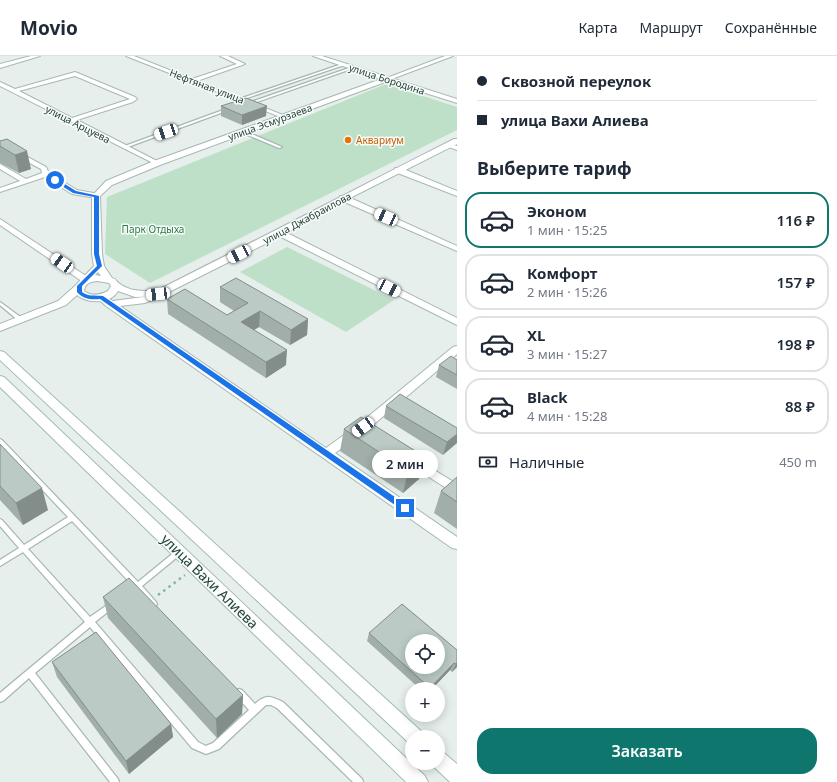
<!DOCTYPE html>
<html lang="ru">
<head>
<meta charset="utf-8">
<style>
  :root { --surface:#fff; --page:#f2f2f3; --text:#1f2937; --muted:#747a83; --line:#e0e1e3; --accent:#0f766e }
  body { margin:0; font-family:"Noto Sans",sans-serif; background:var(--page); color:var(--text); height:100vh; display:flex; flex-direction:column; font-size:15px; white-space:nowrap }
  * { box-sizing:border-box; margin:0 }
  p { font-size:13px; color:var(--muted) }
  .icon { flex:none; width:22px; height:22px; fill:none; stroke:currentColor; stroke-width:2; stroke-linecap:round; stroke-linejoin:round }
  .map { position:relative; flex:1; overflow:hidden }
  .side { display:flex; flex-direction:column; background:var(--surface); width:380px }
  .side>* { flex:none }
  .banner { display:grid; align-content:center; height:88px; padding:0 20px; background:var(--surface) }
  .buttons { position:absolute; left:405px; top:578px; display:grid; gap:8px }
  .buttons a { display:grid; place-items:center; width:40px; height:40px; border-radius:50%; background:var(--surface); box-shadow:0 2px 10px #0003; font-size:20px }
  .end { position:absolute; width:18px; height:18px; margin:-9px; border:5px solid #1a73e8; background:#fff; box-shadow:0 0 0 2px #fff }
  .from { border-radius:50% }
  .bubble { position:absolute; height:28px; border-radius:14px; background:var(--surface); box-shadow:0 2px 10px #0003; font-size:13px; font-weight:600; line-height:28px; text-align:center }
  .car { position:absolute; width:12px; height:24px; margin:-12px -6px; border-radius:5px; box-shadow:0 0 3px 1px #0007; background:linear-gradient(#fff 24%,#345 0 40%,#fff 0 76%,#345 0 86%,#fff 0) }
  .banner b { display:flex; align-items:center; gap:14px; height:38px; font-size:15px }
  .banner b+b { border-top:1px solid var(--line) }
  .banner i { width:10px; height:10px; background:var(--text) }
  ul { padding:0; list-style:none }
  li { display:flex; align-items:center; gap:12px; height:56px; margin:0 8px 6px; padding:0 12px; border:2px solid var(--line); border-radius:16px }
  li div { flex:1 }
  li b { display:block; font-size:15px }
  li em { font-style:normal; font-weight:600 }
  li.selected { border-color:var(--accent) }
  li>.icon { width:36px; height:36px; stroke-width:1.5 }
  h2 { padding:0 20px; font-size:18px; line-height:48px }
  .pay { display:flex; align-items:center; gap:10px; height:44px; padding:0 20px; font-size:15px }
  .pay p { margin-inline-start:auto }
  .primary-button { display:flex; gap:8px; margin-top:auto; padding:8px 20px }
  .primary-button a { flex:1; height:46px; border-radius:16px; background:var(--accent); color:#fff; font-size:16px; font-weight:600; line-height:46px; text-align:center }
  header { display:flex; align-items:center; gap:24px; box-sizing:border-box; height:56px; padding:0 20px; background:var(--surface); border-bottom:1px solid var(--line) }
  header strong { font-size:19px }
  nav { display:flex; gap:22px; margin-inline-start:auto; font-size:14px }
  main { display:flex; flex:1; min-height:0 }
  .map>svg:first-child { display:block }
</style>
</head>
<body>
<header>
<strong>Movio</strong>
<nav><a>Карта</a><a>Маршрут</a><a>Сохранённые</a></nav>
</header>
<main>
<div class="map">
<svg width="457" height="726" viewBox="0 0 457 726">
  <rect width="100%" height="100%" fill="#e6efeb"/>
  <g fill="#bfe0c8">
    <path d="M386,28L457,51V74L150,227L105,198L107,141Z"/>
    <path d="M287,191L394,244L346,276L240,216Z"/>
  </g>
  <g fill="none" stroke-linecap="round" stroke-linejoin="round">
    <g stroke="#a8b8b2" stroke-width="2.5">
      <g id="service">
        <path d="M342,8L344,9L241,44L239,43Z"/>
        <path d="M352,11L354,12L248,49L245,48Z"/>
        <path d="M226,53L229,54L125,92L122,91Z"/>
        <path d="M243,75H245L282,91L279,92L243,77Z"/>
        <path d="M0,246L23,263V265H19L0,249Z"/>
        <path d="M0,383L2,384L138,526L177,494L179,493L181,494L182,496L181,498L142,530L156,546L157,548L156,550L154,551L152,550L137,534L135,535L133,534L132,532L133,530L72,465L28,493L90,561L110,547L112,546L114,547L115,549L114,551L95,566L198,686L206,690L213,687L249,654L236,640L235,637L236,634L239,633L242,634L255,648C266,638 270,640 283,646L362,723L363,726H353L277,652L271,649H266L219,693L206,698L192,692L90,571L35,617L118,723L119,726H110L29,622L3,645L0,646V637L85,566L23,496L0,510V504L19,492L0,470V463L2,464L24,489L68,461L0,389Z"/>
      </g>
    </g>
    <g stroke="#a8b8b2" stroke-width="2">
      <g id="minor">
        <path d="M31,0H40L0,12V8Z"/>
        <path d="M126,0H134L192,23L237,8L220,0H228L245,8L197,25L288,61L283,62Z"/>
        <path d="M445,0H453L389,24L384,23Z"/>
        <path d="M75,16L135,41L137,43L133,46L77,64L159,106V108H155L0,30V26L15,33ZM75,20L130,43L72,62L19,35Z"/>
        <path d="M0,86L46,111L49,117L77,134L99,138L100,140L96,142L72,138L45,121L0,136V132L20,125L0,113V108L26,123L42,117L41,113L0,91Z"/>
        <path d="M448,87L457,90V94L446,90V88Z"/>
        <path d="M395,112H401L457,135V140L395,116Z"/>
        <path d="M340,140H346L457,190V195L340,144Z"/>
        <path d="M0,163L89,222L90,224L89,226H83L0,169Z"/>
        <path d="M277,175H283L457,262V269L277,179Z"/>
        <path d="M158,235L161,236L163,238L161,240L145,247L120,250L326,392L359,368L453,291L457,290V298L367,374L335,397L457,481V493L452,492L106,250L96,241L101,238L113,245L143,241Z"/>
        <path d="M411,400L457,428V439L407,407L405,404L407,401Z"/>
      </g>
    </g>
    <g stroke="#a8b8b2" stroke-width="2">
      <path id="tertiary" d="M313,0H322L457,43V47L388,25L160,109L112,129L100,140L102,198L104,210L112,222C117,223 116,226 120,228C131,236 144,235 156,235C256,185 355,133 454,83H457V88L346,144L283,179L161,240L135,241L118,235C111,248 88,248 77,239L66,249L0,275V268L58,245L75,230L94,210L92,198V140L106,125L154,105L381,23ZM98,216L101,220L95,219ZM97,225L109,227L111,230L108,235C100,239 92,241 84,235C85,227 90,226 97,225Z"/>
    </g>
    <g stroke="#a4bbb3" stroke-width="2">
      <g id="secondary">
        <path d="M0,295L4,296L421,675L424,681H412V688L409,687L0,304Z"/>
        <path d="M0,320L4,321L425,720L428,726H406L0,331Z"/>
        <path d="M438,694L444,697L457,708V726H450L432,709L431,707H438Z"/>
      </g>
    </g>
    <path stroke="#86b3a5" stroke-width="2.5" stroke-dasharray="2.5 4" stroke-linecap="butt" d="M158,539L185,519"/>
    <use href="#service" fill="#fff" fill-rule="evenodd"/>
    <use href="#minor" fill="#fff" fill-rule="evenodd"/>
    <use href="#tertiary" fill="#fff" fill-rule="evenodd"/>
    <use href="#secondary" fill="#fff" fill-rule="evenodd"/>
  </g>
  <g fill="#a1aea9">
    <path d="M221,50L266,60L242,69L221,60Z"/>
    <path d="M7,83L31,113L19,117L0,107V85Z"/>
    <path d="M220,231L308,263L307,279L290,289L259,271L254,274L286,309L266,322L168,258L167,243L227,259L234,255L220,246Z"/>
    <path d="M457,304V333L436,321L439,309Z"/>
    <path d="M386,350L457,372L443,399L384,362Z"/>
    <path d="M344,373L425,401L419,423L403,437L340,395Z"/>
    <path d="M0,388L48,454L23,469L0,444Z"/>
    <path d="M457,421V473L434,457L441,435Z"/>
    <path d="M103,541L243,639L242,658L217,682L108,562Z"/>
    <path d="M369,577L457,594V611L452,616L450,614L432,633H420L367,585Z"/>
    <path d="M52,606L171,668L173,681L129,718L57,621Z"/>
  </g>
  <g fill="#838d89">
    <path d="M267,50L266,60L242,69V59Z"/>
    <path d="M27,95L31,113L19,117L15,99Z"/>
    <path d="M260,255L259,271L241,281V266Z"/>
    <path d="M308,263L307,279L290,289L291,274Z"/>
    <path d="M287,294L286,309L266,322V306Z"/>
    <path d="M457,378V387L443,399L447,386Z"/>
    <path d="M425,401L419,423L403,437L408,415Z"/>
    <path d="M42,432L48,454L23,469L16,447Z"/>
    <path d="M454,607L450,614L432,633H429L430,632Z"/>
    <path d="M457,607V611L452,616L456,608Z"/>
    <path d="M243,639L242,658L217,682L216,663Z"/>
    <path d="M171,668L173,681L129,718L126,705Z"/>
  </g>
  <g fill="#bbcac4" stroke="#838d89" fill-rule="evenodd">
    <path d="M246,42L267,50L242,59L221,50Z"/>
    <path d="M7,83L27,95L15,99L0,90V85Z"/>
    <path d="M236,222L308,263L291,274L260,255L241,266L287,294L266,306L167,243L185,233L227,259L248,247L220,231Z"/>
    <path d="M451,300L457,304V319L439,309Z"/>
    <path d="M400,338L457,372V378L447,386L386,350Z"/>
    <path d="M361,361L425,401L408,415L344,373Z"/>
    <path d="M0,388L42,432L16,447L0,430Z"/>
    <path d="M457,421V446L441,435Z"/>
    <path d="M129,522L243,639L216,663L103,541Z"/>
    <path d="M402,548L457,594V607L456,608L454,607L430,632L369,577ZM412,585H438V611H412Z"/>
    <path d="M96,576L171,668L126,705L52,606Z"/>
  </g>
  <path fill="#1a73e8" d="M54,123H57L76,135L99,140V198L102,210L82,230V236C88,241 95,239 103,240L408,450V454H402L100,243C91,244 83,243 77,236V230L97,210L94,198V141L73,137L54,125Z"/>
  <circle fill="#e8710a" stroke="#f7fbf9" stroke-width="1.5" cx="348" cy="84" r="4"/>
  <g text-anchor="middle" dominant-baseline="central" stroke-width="3" stroke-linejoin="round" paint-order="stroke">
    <g font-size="10" fill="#24423a" stroke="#f7fbf9">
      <text transform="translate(387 23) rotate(18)">улица Бородина</text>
      <text transform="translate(207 30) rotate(21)">Нефтяная улица</text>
      <text transform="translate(270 66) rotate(-20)">улица Эсмурзаева</text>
      <text transform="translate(78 68) rotate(27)">улица Арцуева</text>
      <text transform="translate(307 162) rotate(-28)">улица Джабраилова</text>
    </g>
    <g font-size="10" fill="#c56008" stroke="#f7fbf9" text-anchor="start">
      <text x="356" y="84">Аквариум</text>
    </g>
    <g font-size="10" fill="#2d7a4b" stroke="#f7fbf9">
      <text x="153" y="173">Парк Отдыха</text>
    </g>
    <g font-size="14" fill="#24423a" stroke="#f7fbf9">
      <text transform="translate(210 525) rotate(44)">улица Вахи Алиева</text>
    </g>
  </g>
</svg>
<div class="buttons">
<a><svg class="icon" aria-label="locate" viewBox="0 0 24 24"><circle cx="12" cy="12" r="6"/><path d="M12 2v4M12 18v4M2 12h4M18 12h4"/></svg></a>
<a>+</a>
<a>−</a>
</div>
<i class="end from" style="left:55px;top:124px"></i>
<i class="end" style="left:405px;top:452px"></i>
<div class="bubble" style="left:372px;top:394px;width:66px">2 мин</div>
<i class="car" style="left:166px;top:76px;rotate:251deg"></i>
<i class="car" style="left:386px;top:161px;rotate:294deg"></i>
<i class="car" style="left:239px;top:198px;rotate:243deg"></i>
<i class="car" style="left:62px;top:207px;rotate:304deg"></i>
<i class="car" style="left:389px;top:232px;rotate:117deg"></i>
<i class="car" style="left:158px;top:238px;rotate:264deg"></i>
<i class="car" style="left:363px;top:371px;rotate:234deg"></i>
</div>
<section class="side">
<div class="banner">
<b><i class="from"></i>Сквозной переулок</b>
<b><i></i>улица Вахи Алиева</b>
</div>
<h2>Выберите тариф</h2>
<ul>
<li class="selected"><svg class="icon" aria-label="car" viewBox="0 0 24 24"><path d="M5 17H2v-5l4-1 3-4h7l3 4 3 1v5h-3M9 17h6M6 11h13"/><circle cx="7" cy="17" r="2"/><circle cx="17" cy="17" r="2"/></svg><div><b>Эконом</b><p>1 мин · 15:25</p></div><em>116 ₽</em></li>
<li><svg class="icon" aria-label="car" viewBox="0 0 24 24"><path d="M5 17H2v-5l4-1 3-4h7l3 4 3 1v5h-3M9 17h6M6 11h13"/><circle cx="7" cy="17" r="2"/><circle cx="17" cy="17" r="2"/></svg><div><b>Комфорт</b><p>2 мин · 15:26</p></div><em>157 ₽</em></li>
<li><svg class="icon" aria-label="car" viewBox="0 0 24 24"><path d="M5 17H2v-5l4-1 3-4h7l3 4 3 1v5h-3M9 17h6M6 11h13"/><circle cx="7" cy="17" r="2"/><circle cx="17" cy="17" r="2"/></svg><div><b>XL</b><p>3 мин · 15:27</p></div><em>198 ₽</em></li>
<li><svg class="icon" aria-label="car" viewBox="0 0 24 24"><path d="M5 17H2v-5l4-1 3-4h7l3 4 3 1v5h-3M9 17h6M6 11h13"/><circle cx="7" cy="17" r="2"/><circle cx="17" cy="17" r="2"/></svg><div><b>Black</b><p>4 мин · 15:28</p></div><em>88 ₽</em></li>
</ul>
<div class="pay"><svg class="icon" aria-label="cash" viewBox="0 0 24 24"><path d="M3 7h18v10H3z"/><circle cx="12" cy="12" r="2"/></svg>Наличные<p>450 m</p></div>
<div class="primary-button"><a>Заказать</a></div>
</section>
</main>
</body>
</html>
